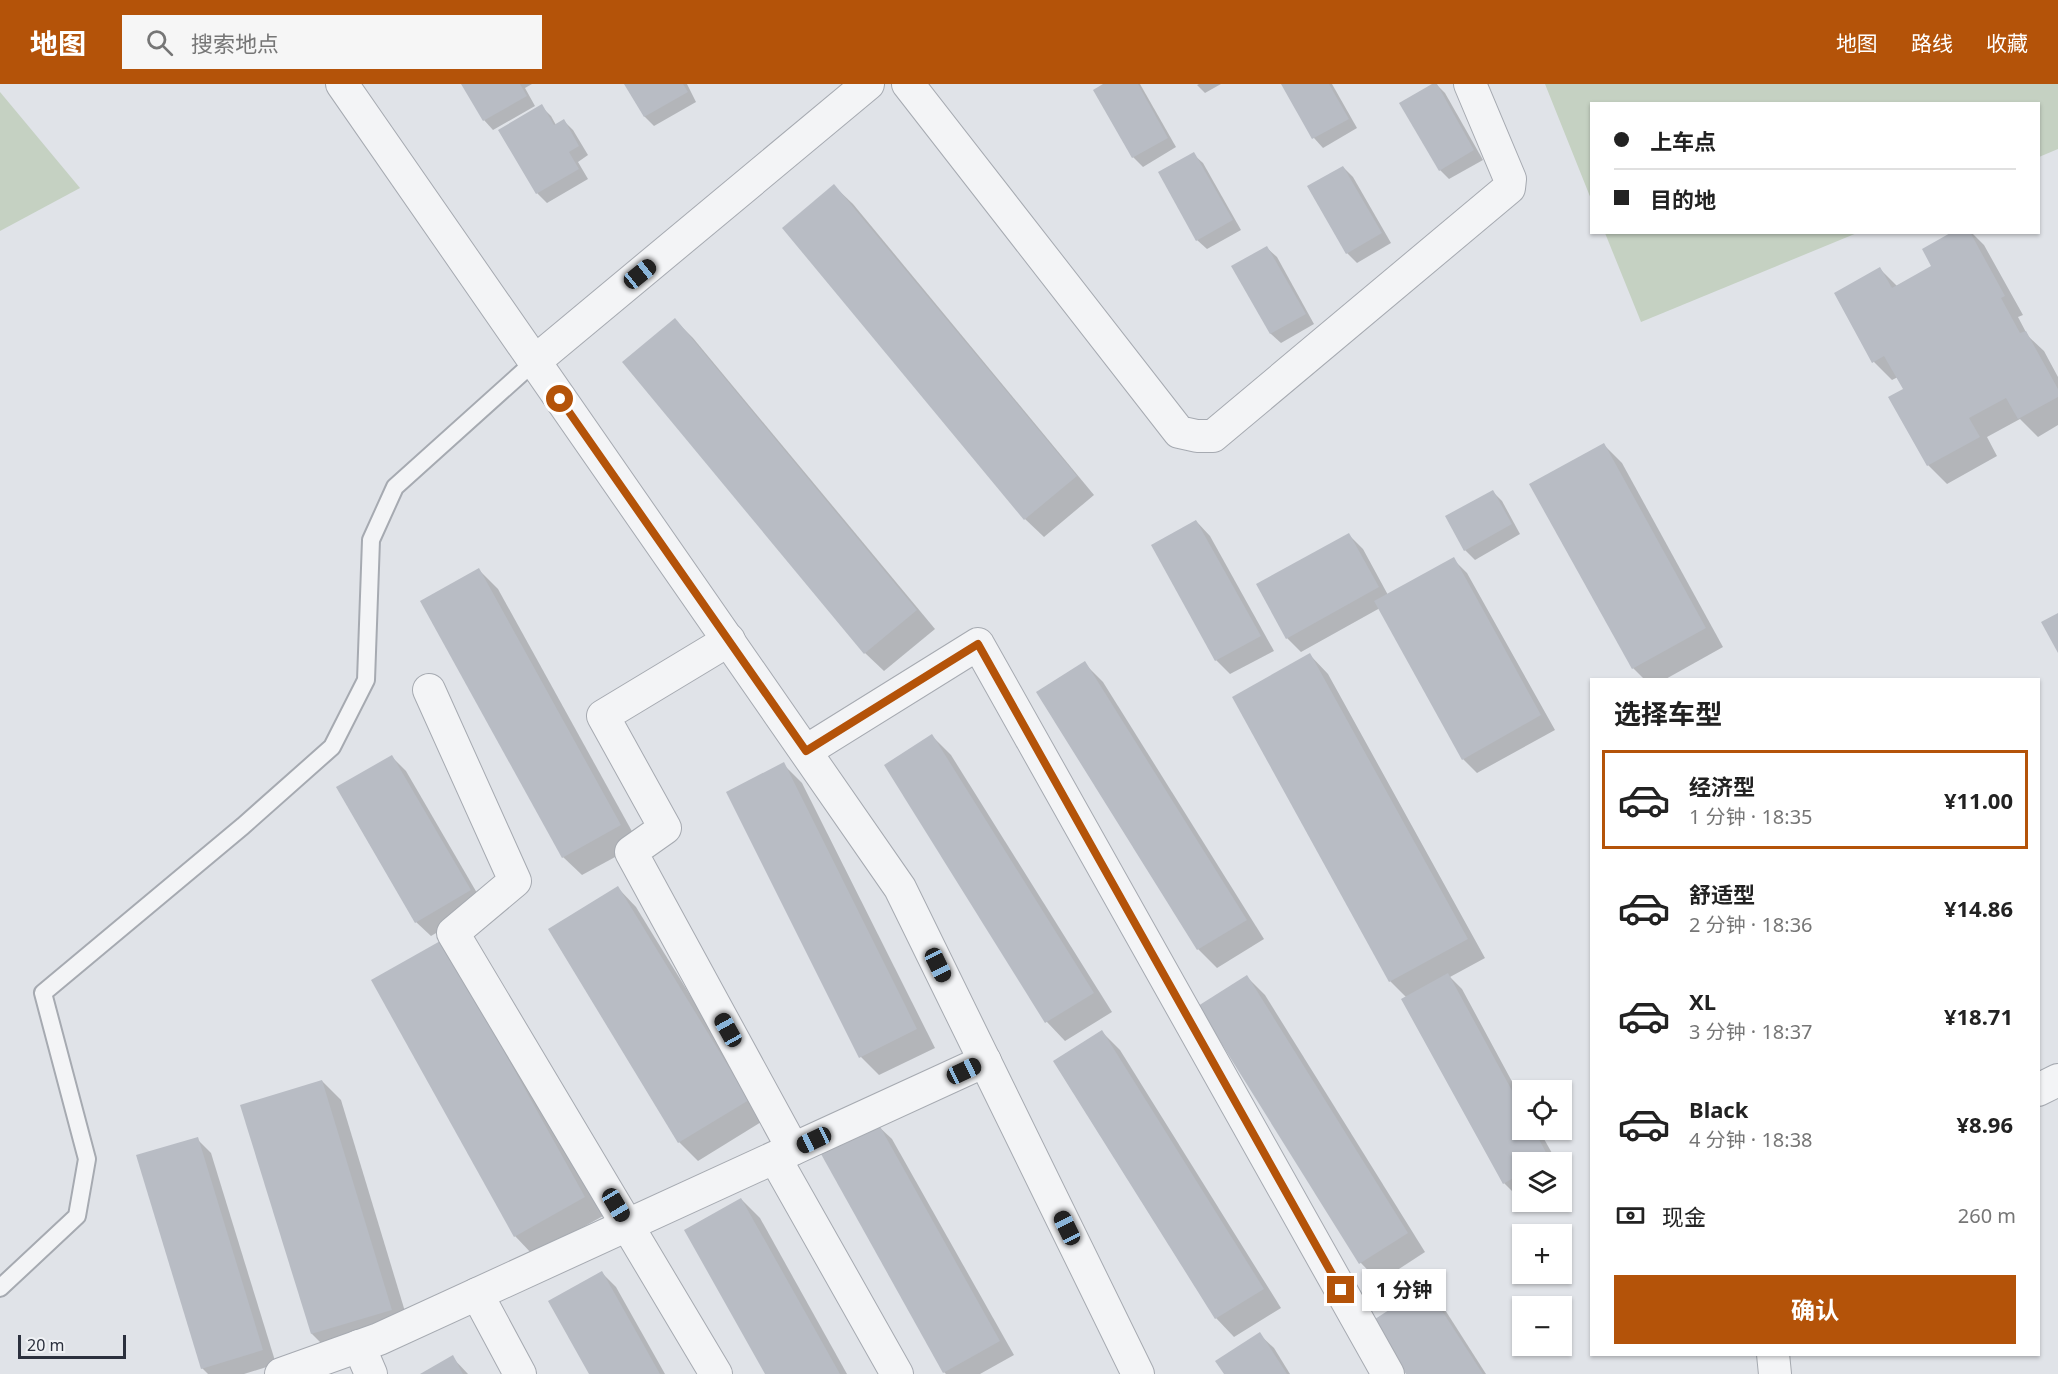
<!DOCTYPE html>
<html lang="zh">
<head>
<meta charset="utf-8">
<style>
  :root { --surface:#fff; --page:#f6f6f6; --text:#222; --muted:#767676; --line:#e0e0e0; --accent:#b45309 }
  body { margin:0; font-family:"Noto Sans","Noto Sans SC",sans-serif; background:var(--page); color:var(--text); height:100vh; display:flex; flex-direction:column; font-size:22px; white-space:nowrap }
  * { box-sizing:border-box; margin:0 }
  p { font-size:20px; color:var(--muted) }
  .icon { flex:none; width:33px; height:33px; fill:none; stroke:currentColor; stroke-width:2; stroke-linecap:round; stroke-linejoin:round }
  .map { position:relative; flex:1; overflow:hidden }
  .panel { position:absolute; left:1590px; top:594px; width:450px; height:678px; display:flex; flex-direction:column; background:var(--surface); border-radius:0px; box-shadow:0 2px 4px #0004 }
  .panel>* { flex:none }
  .hud { position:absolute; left:1590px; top:18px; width:450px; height:132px; border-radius:0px; box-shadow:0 2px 4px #0004; display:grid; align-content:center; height:132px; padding:0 24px; background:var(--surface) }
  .fabs { position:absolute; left:1512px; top:996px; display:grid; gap:12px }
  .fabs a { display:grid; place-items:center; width:60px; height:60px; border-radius:0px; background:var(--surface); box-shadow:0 2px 4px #0004; font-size:30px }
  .scale { position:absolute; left:18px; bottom:15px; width:108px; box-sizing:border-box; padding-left:6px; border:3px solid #2b303d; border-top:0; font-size:16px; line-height:21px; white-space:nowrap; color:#2b303d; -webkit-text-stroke:4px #f0f2f5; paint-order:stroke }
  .end { position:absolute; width:27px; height:27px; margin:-14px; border:8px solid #b45309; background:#fff; box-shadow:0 0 0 3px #fff }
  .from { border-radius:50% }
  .bubble { position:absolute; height:42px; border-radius:0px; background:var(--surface); box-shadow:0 2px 4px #0004; font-size:20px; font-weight:700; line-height:42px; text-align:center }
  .car { position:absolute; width:18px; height:36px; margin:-18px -9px; border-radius:8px; box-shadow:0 0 4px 2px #0007; background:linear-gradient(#222 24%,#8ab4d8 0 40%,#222 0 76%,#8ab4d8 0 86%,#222 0) }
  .hud b { display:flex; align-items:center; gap:21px; height:57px; font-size:22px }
  .hud b+b { border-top:2px solid var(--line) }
  .hud i { width:15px; height:15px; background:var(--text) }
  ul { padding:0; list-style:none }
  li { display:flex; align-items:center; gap:18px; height:99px; margin:0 12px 9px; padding:0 12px; border:3px solid transparent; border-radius:0px }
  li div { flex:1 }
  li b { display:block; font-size:22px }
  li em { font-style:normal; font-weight:700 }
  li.active { border-color:var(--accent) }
  li>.icon { width:54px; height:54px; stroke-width:1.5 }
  h2 { padding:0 24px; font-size:27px; line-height:72px }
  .pay { display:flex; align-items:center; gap:15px; height:66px; padding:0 24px; font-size:22px }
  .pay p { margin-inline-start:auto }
  .action { display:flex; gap:12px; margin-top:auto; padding:12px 24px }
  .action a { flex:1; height:69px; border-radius:0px; background:var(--accent); color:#fff; font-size:24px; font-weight:700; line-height:69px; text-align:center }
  header { display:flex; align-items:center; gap:36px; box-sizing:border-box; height:84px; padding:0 30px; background:var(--accent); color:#fff }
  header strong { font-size:28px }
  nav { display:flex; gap:33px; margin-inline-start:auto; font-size:21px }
  .search { width:420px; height:54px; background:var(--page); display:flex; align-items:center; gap:15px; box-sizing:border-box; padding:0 21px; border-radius:0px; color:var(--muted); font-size:22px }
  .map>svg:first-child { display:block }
</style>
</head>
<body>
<header>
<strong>地图</strong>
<div class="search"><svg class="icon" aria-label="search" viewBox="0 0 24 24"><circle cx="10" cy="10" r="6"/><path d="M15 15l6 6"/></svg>搜索地点</div>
<nav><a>地图</a><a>路线</a><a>收藏</a></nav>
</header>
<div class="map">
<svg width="2058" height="1290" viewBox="0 0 2058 1290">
  <rect width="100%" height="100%" fill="#e0e3e8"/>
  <g fill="#c5d1c2">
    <path d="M1545,0H2058V65L2039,73L2038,20H1592L1591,115Z"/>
    <path d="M0,8L80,104L0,147Z"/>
    <path d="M1605,149H1857L1641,238Z"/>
  </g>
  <g fill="#0003">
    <path d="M462,0H532L525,4L535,22L493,46L484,36Z"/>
    <path d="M626,0H687L696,18L654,42L645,33Z"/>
    <path d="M1106,0H1140L1176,63L1143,83L1133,73Z"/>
    <path d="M1199,0H1221L1205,9L1197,1Z"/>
    <path d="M1282,0H1332L1357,44L1323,64L1314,54Z"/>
    <path d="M1436,0L1445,9L1483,76L1449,95L1440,86Z"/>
    <path d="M541,22L551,32L556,41L564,37L573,46L588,71L578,78L588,95L547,119L537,109Z"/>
    <path d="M1193,70L1203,79L1241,146L1207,165L1197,156Z"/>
    <path d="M1343,83L1353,93L1391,159L1357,179L1347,169L1309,103Z"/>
    <path d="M834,102L853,120L1094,411L1044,453L1025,435L784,144Z"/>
    <path d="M1955,148H1971L1984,161L2023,231L2018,233L2028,252L2044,267L2058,293V341L2038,353L2020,335L1987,353L1997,372L1947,400L1928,381L1905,305L1898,293L1892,296L1874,278L1880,185L1897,202L1933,182Z"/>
    <path d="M1267,164L1277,173L1314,240L1281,259L1271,250L1233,183Z"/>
    <path d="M675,236L693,254L935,545L884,587L865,569Z"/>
    <path d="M1604,361L1622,379L1723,563L1664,596H1645L1633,584Z"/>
    <path d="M1493,408L1502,417L1520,450L1475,476L1465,466Z"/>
    <path d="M1196,437L1210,452L1274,567L1230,590L1216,576Z"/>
    <path d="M1349,451L1363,465L1388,511L1453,475L1467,489L1555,646L1477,689L1463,675L1380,524L1301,568L1287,554Z"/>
    <path d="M479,486L498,505L639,760L582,791L563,773Z"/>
    <path d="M1310,571L1328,590L1485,874L1450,893L1462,905L1522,1016V1046H1539L1557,1078H1522V1111L1518,1113L1504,1099L1407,914L1390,897Z"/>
    <path d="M1084,579L1103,598L1264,855L1217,884L1198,865L1038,608Z"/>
    <path d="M932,652L951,671L1112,928L1065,957L1047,938L886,681Z"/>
    <path d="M392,673L406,687L484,821L431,852L416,838Z"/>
    <path d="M783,680L802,699L935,964L879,991L861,973Z"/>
    <path d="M618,804L636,823L766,1035L698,1077L679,1058Z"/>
    <path d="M460,877L603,1132L533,1171L515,1152Z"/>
    <path d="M1247,893L1265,911L1425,1168L1379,1198L1361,1179L1200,922Z"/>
    <path d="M1102,948L1120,966L1281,1224L1234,1253L1216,1234Z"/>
    <path d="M322,997L341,1016L410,1244L330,1268L312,1250Z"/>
    <path d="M877,1041L892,1055L1014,1271L980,1290H946L944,1288Z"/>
    <path d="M197,1055L211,1069L276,1280L244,1290H208L202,1284Z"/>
    <path d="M741,1115L760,1134L847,1290H766Z"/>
    <path d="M602,1189L616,1203L665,1290H591Z"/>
    <path d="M1425,1204L1440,1218L1486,1290H1408Z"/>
    <path d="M1259,1250L1274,1264L1290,1290H1226Z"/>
    <path d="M452,1273L468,1290H423Z"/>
  </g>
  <g fill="#b8bcc4">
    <path d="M461,0H520L527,12L483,37Z"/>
    <path d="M624,0H683L688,8L644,33Z"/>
    <path d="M1103,0H1138L1168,54L1132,74L1093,6Z"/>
    <path d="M1281,0H1329L1349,35L1312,55Z"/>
    <path d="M1432,0H1437L1474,66L1439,87L1399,19Z"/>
    <path d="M542,20L554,41L564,35L579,62L569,68L579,85L536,110L498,46Z"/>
    <path d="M1194,68L1233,136L1196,157L1158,88Z"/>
    <path d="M1343,82L1382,149L1346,170L1307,102Z"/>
    <path d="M834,100L1077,392L1024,436L782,144Z"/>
    <path d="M1952,148H1970L2005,212L2001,214L2020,249L2026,247L2058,305V313L2018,335L2006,314L1969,334L1980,353L1927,382L1888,313L1903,305L1884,272L1872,279L1834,209L1880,183L1892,204L1931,182L1922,165Z"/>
    <path d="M1267,162L1306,230L1270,250L1231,182Z"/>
    <path d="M675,234L917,526L864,570L622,278Z"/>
    <path d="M1604,359L1706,544L1632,585L1529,400Z"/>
    <path d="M1493,406L1512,440L1464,467L1445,432Z"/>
    <path d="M1196,436L1261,552L1215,577L1151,461Z"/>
    <path d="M1349,449L1379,503L1286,555L1256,500Z"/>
    <path d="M1454,473L1541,631L1462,676L1374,517Z"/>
    <path d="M479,484L621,741L562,774L420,517Z"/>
    <path d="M2058,529V569L2041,538Z"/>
    <path d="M1310,569L1468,855L1389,898L1232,613Z"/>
    <path d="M1085,577L1247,836L1197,866L1036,608Z"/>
    <path d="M932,650L1094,909L1045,939L884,681Z"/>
    <path d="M392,671L471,806L415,839L336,703Z"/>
    <path d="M784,678L917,945L859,974L726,708Z"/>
    <path d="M618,802L749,1016L678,1059L548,845Z"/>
    <path d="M442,856L585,1113L514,1153L371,896Z"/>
    <path d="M1448,889L1522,1025V1046H1534L1549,1074L1541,1078H1522V1089L1503,1100L1401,915Z"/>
    <path d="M1247,891L1408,1149L1359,1180L1198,922Z"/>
    <path d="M1102,946L1264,1205L1215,1235L1053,977Z"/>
    <path d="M322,996L392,1226L311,1250L240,1021Z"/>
    <path d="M878,1039L1000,1257L943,1289L821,1070Z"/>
    <path d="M198,1053L263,1266L201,1285L136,1071Z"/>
    <path d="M741,1114L840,1290H765L684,1146Z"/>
    <path d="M602,1187L660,1290H589L548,1217Z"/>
    <path d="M1426,1202L1483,1290H1406L1372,1237Z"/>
    <path d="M1260,1248L1287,1290H1224L1215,1277Z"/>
    <path d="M453,1271L463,1290H420Z"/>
  </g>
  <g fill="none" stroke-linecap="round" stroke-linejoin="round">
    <g stroke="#a6aab1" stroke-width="20">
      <path id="lane" d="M0,1204L77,1132L87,1075L43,909L243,742L332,663L366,596L371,456L395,403L534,278"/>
    </g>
    <g stroke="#a6aab1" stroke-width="34">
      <g id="street">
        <path d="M342,0L900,804L1138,1290"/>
        <path d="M908,0L1179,348L1197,352H1213L1509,104L1510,95L1470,0"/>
        <path d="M534,278L868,0"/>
        <path d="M729,556L603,632L665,744L631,768L793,1065"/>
        <path d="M429,606L515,797L453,849L716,1290"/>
        <path d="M806,667L978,560L1388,1290"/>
        <path d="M2038,1006L2058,996"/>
        <path d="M775,1074L897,1290"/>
        <path d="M477,1210L520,1290"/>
        <path d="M359,1262L371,1290"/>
        <path d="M1773,1270L1775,1290"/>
        <path d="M281,1290L379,1255L985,977"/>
      </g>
    </g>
    <use href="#lane" stroke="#f3f4f6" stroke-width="16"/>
    <use href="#street" stroke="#f3f4f6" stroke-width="32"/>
  </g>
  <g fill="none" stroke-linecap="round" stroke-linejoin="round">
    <path stroke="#b45309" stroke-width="8" d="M560,315L806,667L978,560L1341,1206"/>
  </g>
</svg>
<div class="fabs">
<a><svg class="icon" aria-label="locate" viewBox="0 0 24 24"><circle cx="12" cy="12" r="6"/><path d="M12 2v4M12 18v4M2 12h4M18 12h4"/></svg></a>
<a><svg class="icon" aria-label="layers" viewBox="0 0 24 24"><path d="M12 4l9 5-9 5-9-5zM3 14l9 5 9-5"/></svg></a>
<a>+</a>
<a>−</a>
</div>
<div class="scale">20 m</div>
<i class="end from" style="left:560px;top:315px"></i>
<i class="end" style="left:1341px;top:1206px"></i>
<div class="bubble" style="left:1362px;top:1185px;width:84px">1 分钟</div>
<i class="car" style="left:640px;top:190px;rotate:51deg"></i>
<i class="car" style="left:938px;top:881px;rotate:154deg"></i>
<i class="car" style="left:728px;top:946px;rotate:331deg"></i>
<i class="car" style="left:964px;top:987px;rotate:65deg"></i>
<i class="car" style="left:814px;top:1056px;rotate:245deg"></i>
<i class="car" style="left:616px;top:1121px;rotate:149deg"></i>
<i class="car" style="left:1067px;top:1144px;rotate:334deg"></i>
<div class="hud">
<b><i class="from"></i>上车点</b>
<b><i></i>目的地</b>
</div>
<section class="panel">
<h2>选择车型</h2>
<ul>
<li class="active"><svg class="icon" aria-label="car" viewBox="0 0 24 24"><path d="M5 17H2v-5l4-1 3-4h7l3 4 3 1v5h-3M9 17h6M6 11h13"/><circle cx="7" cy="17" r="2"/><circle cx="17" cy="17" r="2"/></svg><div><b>经济型</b><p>1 分钟 · 18:35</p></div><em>¥11.00</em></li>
<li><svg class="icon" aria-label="car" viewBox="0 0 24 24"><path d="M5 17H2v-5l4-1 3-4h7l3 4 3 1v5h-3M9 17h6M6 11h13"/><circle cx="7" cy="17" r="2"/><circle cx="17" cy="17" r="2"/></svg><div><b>舒适型</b><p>2 分钟 · 18:36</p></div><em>¥14.86</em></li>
<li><svg class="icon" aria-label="car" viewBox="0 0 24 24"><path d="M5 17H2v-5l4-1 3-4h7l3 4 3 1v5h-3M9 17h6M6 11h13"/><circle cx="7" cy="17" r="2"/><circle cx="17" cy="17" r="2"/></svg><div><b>XL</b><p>3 分钟 · 18:37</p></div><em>¥18.71</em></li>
<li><svg class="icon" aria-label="car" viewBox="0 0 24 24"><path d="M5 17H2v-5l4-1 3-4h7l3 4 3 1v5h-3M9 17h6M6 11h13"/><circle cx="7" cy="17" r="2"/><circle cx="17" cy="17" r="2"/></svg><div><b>Black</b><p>4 分钟 · 18:38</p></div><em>¥8.96</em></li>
</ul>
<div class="pay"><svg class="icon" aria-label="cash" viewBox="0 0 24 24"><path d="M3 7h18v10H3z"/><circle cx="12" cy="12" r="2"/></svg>现金<p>260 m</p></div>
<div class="action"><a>确认</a></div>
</section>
</div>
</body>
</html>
